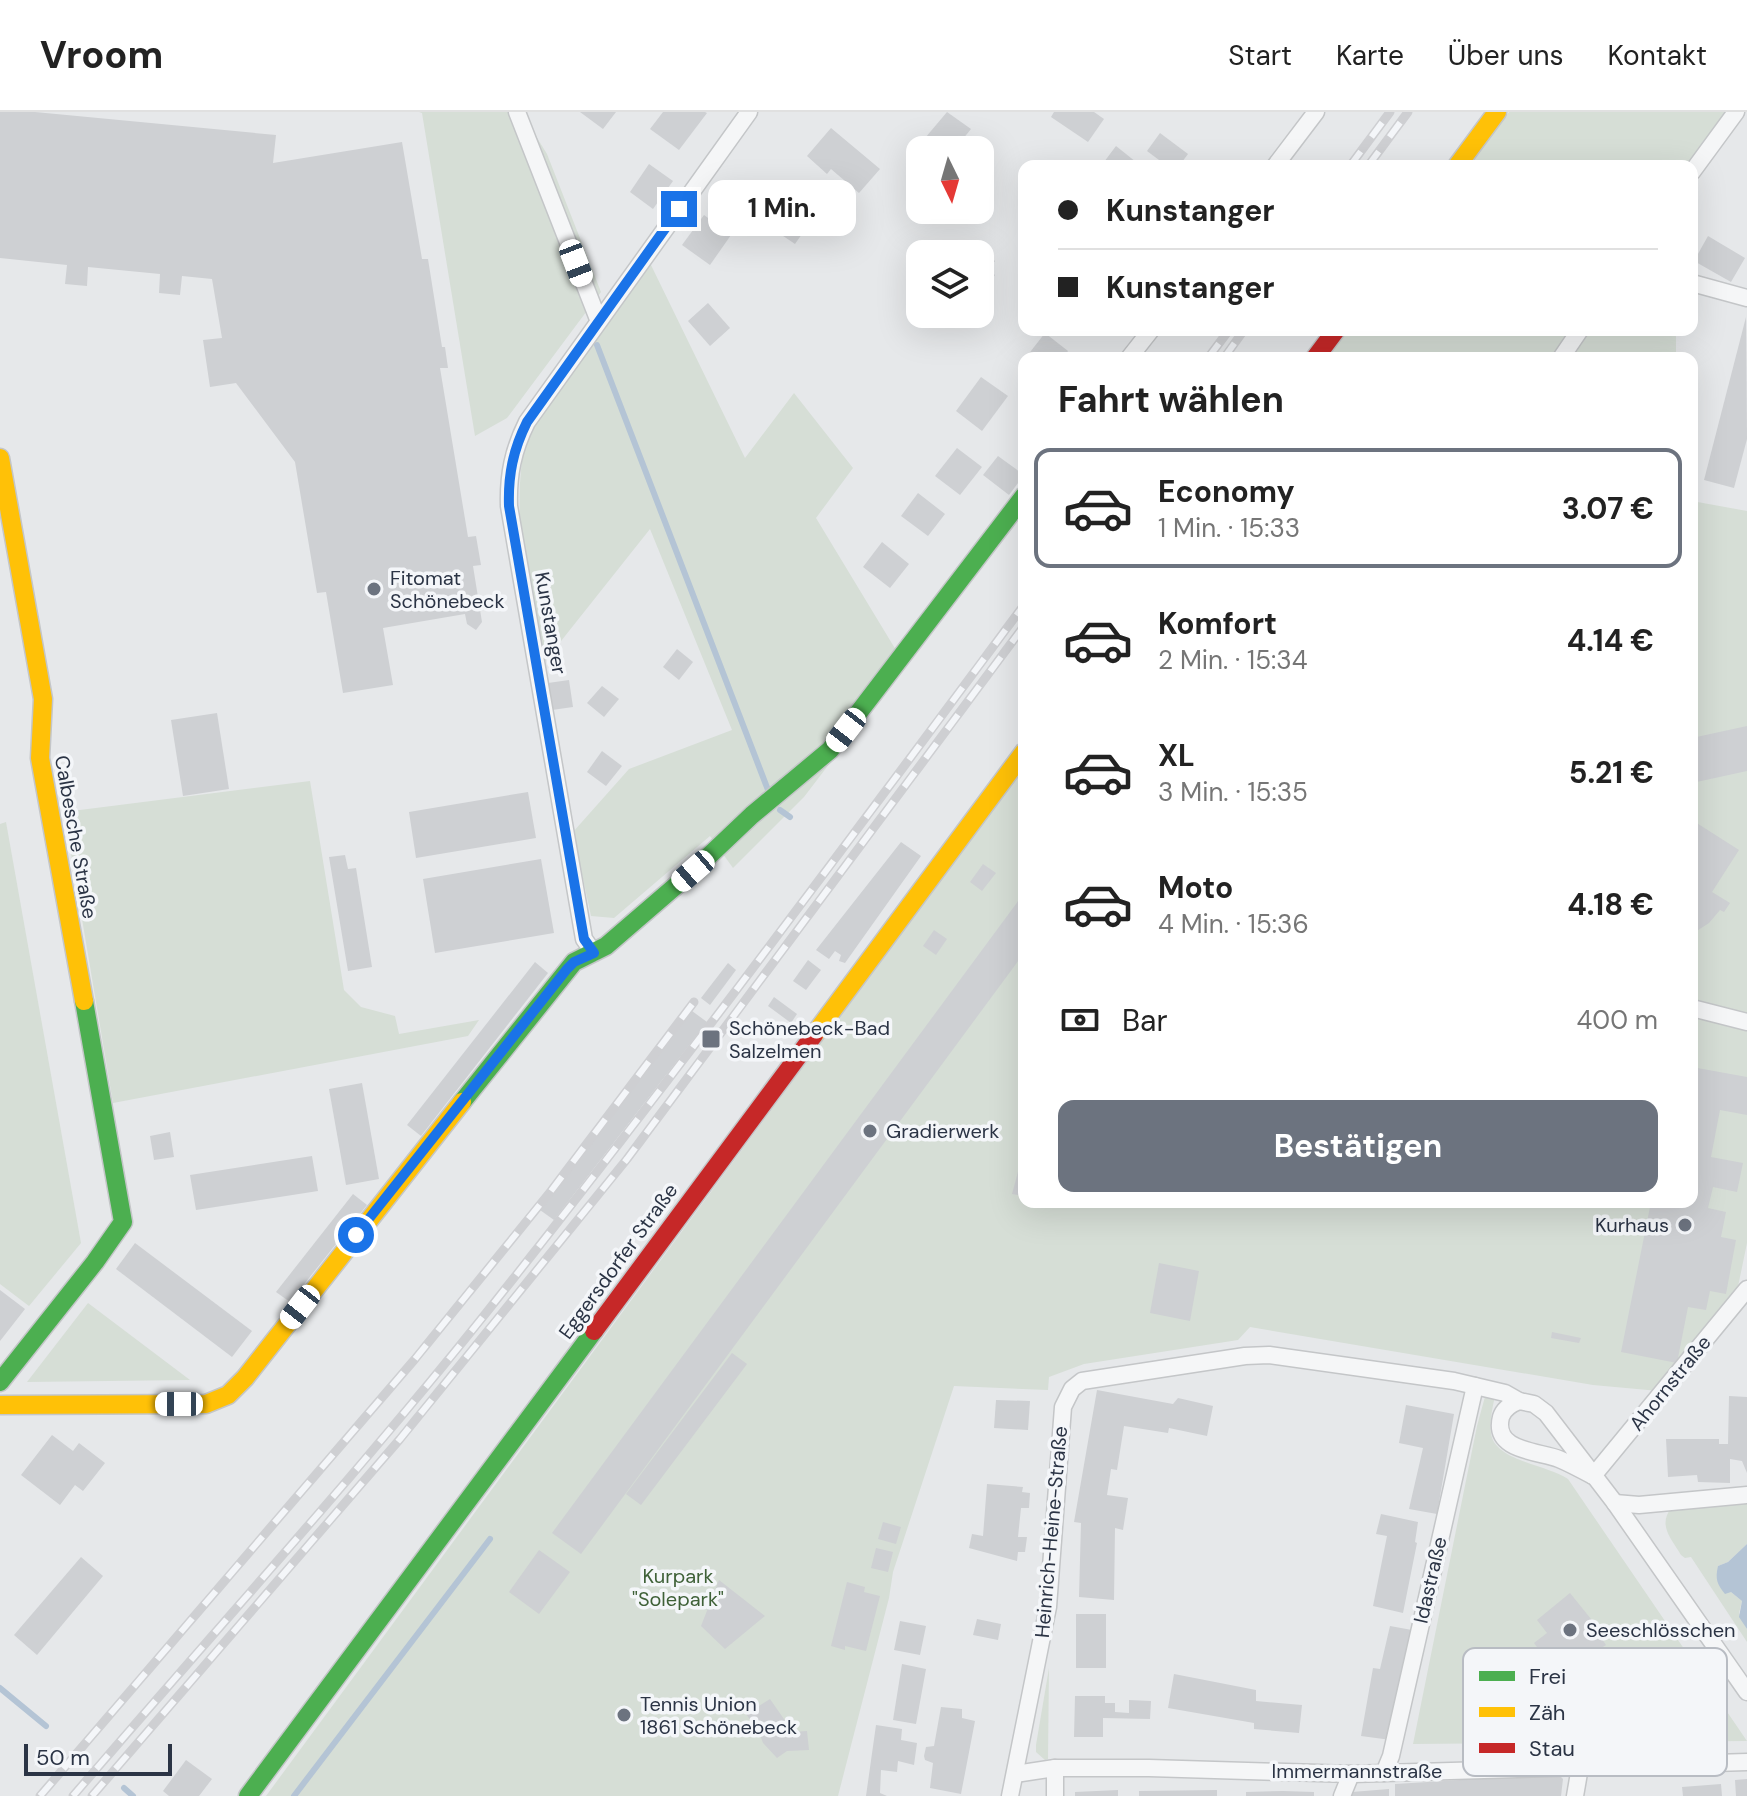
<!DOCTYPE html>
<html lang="de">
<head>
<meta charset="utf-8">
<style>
  :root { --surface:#fff; --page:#f2f2f2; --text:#222; --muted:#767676; --line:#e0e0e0; --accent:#6c737f }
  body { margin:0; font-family:"DM Sans",sans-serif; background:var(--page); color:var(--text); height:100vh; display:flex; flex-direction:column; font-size:30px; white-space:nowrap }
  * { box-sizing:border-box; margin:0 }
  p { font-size:26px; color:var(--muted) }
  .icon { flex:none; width:44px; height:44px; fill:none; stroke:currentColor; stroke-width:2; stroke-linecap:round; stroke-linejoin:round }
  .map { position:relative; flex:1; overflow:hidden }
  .panel { position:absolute; left:1018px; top:240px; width:680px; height:856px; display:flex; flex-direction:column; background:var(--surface); border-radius:16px; box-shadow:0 8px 32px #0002 }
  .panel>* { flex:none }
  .banner { position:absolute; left:1018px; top:48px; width:680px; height:176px; border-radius:16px; box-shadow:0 8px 32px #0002; display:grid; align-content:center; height:176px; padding:0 40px; background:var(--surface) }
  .needle { width:52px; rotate:175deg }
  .buttons { position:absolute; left:906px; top:24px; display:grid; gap:16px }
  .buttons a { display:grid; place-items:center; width:88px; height:88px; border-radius:16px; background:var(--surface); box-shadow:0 8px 32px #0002; font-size:40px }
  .scale { position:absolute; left:24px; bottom:20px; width:148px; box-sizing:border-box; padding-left:8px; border:4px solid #2b3445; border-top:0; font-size:22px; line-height:28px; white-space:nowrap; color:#2b3445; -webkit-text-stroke:6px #f4f6f9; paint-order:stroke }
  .end { position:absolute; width:36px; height:36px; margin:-18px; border:10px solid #1a73e8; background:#fff; box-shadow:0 0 0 4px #fff }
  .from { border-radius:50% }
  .bubble { position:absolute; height:56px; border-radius:16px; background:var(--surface); box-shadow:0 8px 32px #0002; font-size:26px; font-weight:700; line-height:56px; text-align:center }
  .car { position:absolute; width:24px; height:48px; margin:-24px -12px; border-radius:10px; box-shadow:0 0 6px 2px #0007; background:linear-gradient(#fff 24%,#345 0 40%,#fff 0 76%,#345 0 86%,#fff 0) }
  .banner b { display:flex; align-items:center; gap:28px; height:76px; font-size:30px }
  .banner b+b { border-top:2px solid var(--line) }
  .banner i { width:20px; height:20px; background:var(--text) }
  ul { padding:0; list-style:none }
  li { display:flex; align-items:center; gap:24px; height:120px; margin:0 16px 12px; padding:0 24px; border:4px solid transparent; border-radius:16px }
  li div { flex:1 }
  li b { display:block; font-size:30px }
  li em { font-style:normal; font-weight:700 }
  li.current { border-color:var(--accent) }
  li>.icon { width:72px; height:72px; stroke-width:1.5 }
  h2 { padding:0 40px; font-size:36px; line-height:96px }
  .pay { display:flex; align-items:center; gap:20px; height:88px; padding:0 40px; font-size:30px }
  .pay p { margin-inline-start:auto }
  .cta { display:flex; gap:16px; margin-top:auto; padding:16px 40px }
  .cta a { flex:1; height:92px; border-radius:16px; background:var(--accent); color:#fff; font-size:32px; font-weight:700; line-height:92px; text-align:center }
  header { display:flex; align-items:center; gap:48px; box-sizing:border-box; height:112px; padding:0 40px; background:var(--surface); border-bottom:2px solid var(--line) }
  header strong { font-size:38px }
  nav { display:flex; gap:44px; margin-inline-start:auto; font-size:28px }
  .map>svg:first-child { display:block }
</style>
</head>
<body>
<header>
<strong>Vroom</strong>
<nav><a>Start</a><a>Karte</a><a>Über uns</a><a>Kontakt</a></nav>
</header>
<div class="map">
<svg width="1747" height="1684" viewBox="0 0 1747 1684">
  <rect width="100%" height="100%" fill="#e6e8ea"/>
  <g fill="#d6ded6">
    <path d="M419,0H521L547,42L601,180L507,306L475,324L422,1Z"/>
    <path d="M1509,0H1727L1688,54H1469Z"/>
    <path d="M650,151L745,346L794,281L853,356L816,406L905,553L804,685L733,756L710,724L614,806L591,804L573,720L629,657L732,618L650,417L542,553C530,478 509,402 526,326L634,169Z"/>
    <path d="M1348,218H1676V246H1327Z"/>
    <path d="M1692,389L1747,399V1131L1734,1194L1659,1279L1593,1273L1250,1215L1238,1228L1084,1252L1049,1265L1048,1278L954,1274L893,1460L889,1486L838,1684H266L1024,655V1090H1692Z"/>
    <path d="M310,669L344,878L361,895L395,904L399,922L479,908L468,924L113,991L64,700Z"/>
    <path d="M6,710L81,1131L29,1194L0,1172V712Z"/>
    <path d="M88,1191L190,1268L27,1270Z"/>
    <path d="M1486,1281L1495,1283C1493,1295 1489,1309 1491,1321C1494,1349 1548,1353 1568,1367L1747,1629L1413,1632L1477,1314Z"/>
    <path d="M1747,1389V1432L1728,1450L1718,1454L1731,1480L1742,1489L1739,1501L1747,1517V1530L1691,1445L1685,1446L1681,1443C1671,1426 1658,1414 1671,1396Z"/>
    <path d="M1049,1556L1048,1647L1045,1648L1036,1640V1633Z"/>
  </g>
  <path fill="#b4c4d5" d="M1747,1432V1517L1739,1505L1742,1489L1731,1480L1725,1482C1717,1472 1715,1467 1718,1454L1728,1450Z"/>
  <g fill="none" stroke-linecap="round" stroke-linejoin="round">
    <g stroke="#b4c4d5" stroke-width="6">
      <path d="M597,233L768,678"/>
      <path d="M780,698L790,705"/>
      <path d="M0,1576L46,1614"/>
      <path d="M124,1676L133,1684"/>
      <path d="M294,1684L490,1427"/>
    </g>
  </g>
  <g fill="#ced0d3">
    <path d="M0,0H35L276,23L273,51L402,30L422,147H428L442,235H445L448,256H440L468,425L476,424L481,453L473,454L482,510L476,518L467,512L465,502L383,516L393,573L343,581L326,480L317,481L295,350L236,271L210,275L203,228L222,226L212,167L182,164L180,183L159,181L160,162L88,155L87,174L65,172L67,153L0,146Z"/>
    <path d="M580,0H616L603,17Z"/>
    <path d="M663,0H705L707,1L679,38L650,17Z"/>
    <path d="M947,0L971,17L954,38H927L920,32Z"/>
    <path d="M1054,0H1094L1104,7L1088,30L1051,5Z"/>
    <path d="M831,16L880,57L859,81L831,57L827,62L807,44Z"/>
    <path d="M1160,21L1188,42L1179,54H1167L1147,39Z"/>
    <path d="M1116,34L1136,50L1133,54H1101Z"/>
    <path d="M649,52L673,69L653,97L630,80Z"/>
    <path d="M785,76L818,99L795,132L761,109Z"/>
    <path d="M704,103L731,123L710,153L682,133Z"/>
    <path d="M1708,124L1745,146L1731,170L1694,149Z"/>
    <path d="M982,139L995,149L988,158L995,163L980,182V142Z"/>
    <path d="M708,191L730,216L710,234L688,209Z"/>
    <path d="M1746,205L1747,327L1734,376L1704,368Z"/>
    <path d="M1045,221L1068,239L1063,246L1027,244Z"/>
    <path d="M981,265L1008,284L982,319L956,299Z"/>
    <path d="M957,336L982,355L960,383L935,364Z"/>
    <path d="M998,344L1024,363L1009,383L983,363Z"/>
    <path d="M918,381L945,402L928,424L901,404Z"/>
    <path d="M882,430L909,452L890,476L863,455Z"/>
    <path d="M677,537L693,550L679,568L663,555Z"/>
    <path d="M569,568L573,595L552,598L548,571Z"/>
    <path d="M602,574L619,587L604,605L587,591Z"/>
    <path d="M217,601L229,677L183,684L171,608Z"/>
    <path d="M1747,614V659L1692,671V626Z"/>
    <path d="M602,639L622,654L606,674L587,660Z"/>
    <path d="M528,680L536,726L416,746L409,700Z"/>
    <path d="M1692,708L1739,738L1712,780L1730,791L1724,800L1720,798L1709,811L1692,822Z"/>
    <path d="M901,730L921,744L845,851L839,849L841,843L835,839L829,847L816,838Z"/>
    <path d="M345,743L348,757L356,756L372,855L348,859L329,745Z"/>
    <path d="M541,747L554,821L435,841L423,767Z"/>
    <path d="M983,752L996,761L982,779L970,770Z"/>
    <path d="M1024,781V841L581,1442L552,1421Z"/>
    <path d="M934,818L947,827L936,843L923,834Z"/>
    <path d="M808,848L821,858L806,878L793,869Z"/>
    <path d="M535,850L548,861L421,1024L407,1013Z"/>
    <path d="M728,851L736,858L710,893L701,886Z"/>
    <path d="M774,885L797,902L791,911L768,894Z"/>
    <path d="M692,899L707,910L554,1108L540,1098Z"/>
    <path d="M1692,955L1747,965V1003L1720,998L1711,1045L1743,1051L1737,1080L1713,1075L1708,1096L1726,1100L1721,1125L1736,1128L1726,1182L1710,1179L1706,1198L1688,1195L1677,1251L1621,1240L1651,1090H1692Z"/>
    <path d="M362,971L379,1067L346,1073L329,977Z"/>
    <path d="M170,1020L174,1045L154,1048L150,1024Z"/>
    <path d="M1023,1041L1024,1042V1084L1012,1082Z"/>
    <path d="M312,1044L318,1079L196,1098L190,1063Z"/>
    <path d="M353,1082L367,1093L290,1190L276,1180Z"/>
    <path d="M135,1131L252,1219L232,1245L116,1157Z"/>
    <path d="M1159,1151L1199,1159L1190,1209L1150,1201Z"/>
    <path d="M0,1178L25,1197L0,1229Z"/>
    <path d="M1552,1220L1581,1226L1579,1231L1551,1226Z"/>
    <path d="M732,1241L747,1252L641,1393L626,1382Z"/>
    <path d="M1097,1278L1173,1292L1178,1286L1213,1294L1207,1324L1169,1316L1168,1321L1124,1314L1117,1358L1111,1357L1107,1383L1128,1386L1123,1418L1115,1416L1114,1488L1079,1485L1081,1411L1074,1410Z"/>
    <path d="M1729,1284L1747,1285V1361L1742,1349L1730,1347V1371L1698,1370L1697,1363L1668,1365L1666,1327H1719V1332H1728Z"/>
    <path d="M996,1288L1030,1289L1028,1318L994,1316Z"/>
    <path d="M1406,1293L1454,1302L1437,1402L1409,1397L1423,1336L1399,1331Z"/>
    <path d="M52,1323L73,1339L79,1331L105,1351L83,1379L75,1373L60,1393L21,1363Z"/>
    <path d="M987,1372L1023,1375L1022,1380L1030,1381L1029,1396H1021L1018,1425H1027L1025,1440H1018L1017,1449L969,1436L972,1422L983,1424Z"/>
    <path d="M1381,1402L1418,1410L1415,1430L1417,1431L1403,1501L1373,1494L1387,1424L1376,1422Z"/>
    <path d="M883,1410L901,1415L896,1432L878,1427Z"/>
    <path d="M876,1436L893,1440L888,1460L871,1456Z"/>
    <path d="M539,1438L570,1460L539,1502L509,1480Z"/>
    <path d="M81,1445L103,1464L37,1543L14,1523Z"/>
    <path d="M719,1468L765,1504L725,1537L701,1514Z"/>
    <path d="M847,1470L865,1475L864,1480L880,1484L866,1539L845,1534V1538L831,1534Z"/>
    <path d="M1570,1481L1595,1512L1593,1514L1606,1533L1571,1555L1561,1541L1548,1550L1534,1531L1547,1521L1537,1508Z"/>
    <rect x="1076" y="1502" width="30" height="54"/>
    <path d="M977,1507L1001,1512L998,1528L973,1523Z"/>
    <path d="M900,1509L926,1514L920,1543L894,1538Z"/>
    <path d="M1390,1514L1412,1518L1391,1628L1361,1624L1373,1556L1380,1557Z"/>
    <path d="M902,1552L926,1557L916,1612L893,1608Z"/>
    <path d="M1174,1562L1256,1578V1589L1302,1593L1299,1621L1254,1617V1611L1168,1596Z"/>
    <path d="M1075,1584H1105V1591H1115V1600L1129,1601V1588L1151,1589L1150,1607L1103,1606V1625H1074Z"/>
    <path d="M770,1587L793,1620L807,1619L809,1638L787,1639L777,1646L763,1631L759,1620L746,1602Z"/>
    <path d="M941,1595L962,1597V1606L975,1609L961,1682L930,1676L933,1651L925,1648L924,1644L926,1635L934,1634Z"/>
    <path d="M876,1613L902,1617L901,1628L917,1631L914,1653L898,1649L897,1660L881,1658L880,1681L887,1684H866Z"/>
    <path d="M186,1648L212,1667L199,1684H169L163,1679Z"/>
    <path d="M1558,1662L1563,1667L1561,1684H1395V1672Z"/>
    <path d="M1747,1667V1684H1736L1735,1668Z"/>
    <path d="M1721,1672L1722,1684H1683L1682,1675Z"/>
    <path d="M1389,1677V1684H1350L1352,1680Z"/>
    <path d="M1118,1678V1684H1075V1680Z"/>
    <path d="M1217,1678V1684H1139V1679Z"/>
    <path d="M1283,1679L1314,1680V1684H1246V1680Z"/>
  </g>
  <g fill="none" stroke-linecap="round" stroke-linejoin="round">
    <g stroke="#c4c6c8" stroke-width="19">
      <g id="street">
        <path d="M517,0L598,207"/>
        <path d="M1275,54L1316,0"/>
        <path d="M1692,60L1736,0"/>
        <path d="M1692,171L1747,186"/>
        <path d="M1129,246L1151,218"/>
        <path d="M1561,246L1580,218"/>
        <path d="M594,841L584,827L509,394C508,363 513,338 527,310L749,0"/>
        <path d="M1692,896L1747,910"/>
        <path d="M1593,1364C1582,1358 1571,1352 1559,1347C1540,1339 1492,1340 1501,1305C1504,1296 1511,1292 1519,1289L1534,1292L1546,1301L1615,1391L1747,1580"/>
        <path d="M1593,1364L1747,1177"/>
        <path d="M1615,1391L1639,1393L1747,1383"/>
        <path d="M1384,1661L1391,1644L1475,1274"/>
        <path d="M1015,1662L1055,1656H1149L1351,1662L1747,1650"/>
        <path d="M1010,1684L1048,1495L1063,1295L1072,1277L1082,1269L1245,1244L1269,1243L1454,1269L1505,1281L1519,1289"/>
        <path d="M1055,1684V1656"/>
        <path d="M1342,1684L1351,1662"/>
        <path d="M1575,1684L1580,1655"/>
      </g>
    </g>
    <g stroke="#c4c6c8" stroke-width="21">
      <g id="fast">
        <path d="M462,990L574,850L606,834L693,759L752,703L830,638L1024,384"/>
        <path d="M0,1270L95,1150L123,1110L84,889"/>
        <path d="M248,1684L594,1219"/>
      </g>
    </g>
    <g stroke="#c4c6c8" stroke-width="21">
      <g id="slow">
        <path d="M1457,54L1497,0"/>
        <path d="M0,346L43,587L40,646L84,889"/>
        <path d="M814,923L1024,640"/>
        <path d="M0,1293L206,1292L228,1283L245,1266L462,990"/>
      </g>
    </g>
    <g stroke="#c4c6c8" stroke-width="21">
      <g id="jam">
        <path d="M1315,246L1336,218"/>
        <path d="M594,1219L814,923"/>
      </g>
    </g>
    <use href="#street" stroke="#f5f6f7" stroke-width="16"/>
    <use href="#fast" stroke="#4caf50" stroke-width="18"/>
    <use href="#slow" stroke="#ffc107" stroke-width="18"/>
    <use href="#jam" stroke="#c62828" stroke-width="18"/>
    <g stroke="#cecfd2" stroke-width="9">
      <g id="rail">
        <path d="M1350,54L1390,0"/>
        <path d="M1368,54L1408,0"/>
        <path d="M1208,246L1229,218"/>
        <path d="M1224,246L1244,218"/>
        <path d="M40,1684L415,1247L551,1079L694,890"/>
        <path d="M73,1684C211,1523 354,1366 486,1201C671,969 847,731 1024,493"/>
        <path d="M92,1684L400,1327L627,1047L1024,514"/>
      </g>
    </g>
    <use href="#rail" stroke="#f4f6f9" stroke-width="6" stroke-dasharray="18" stroke-linecap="butt"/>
  </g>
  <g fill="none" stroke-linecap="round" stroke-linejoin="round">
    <path stroke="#1a73e8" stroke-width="10" d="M356,1123L567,857L574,850L594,841L584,827L509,394C508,363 513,338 527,310L679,97"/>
  </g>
  <g fill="#6c737f" stroke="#f4f6f9" stroke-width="3">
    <circle cx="374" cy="477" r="8"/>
    <rect x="701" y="917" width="20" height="20" rx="4"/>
    <circle cx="870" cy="1019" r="8"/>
    <circle cx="1685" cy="1113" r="8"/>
    <circle cx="1570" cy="1518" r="8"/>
    <circle cx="624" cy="1603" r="8"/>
  </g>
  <g text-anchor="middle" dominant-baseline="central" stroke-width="7" stroke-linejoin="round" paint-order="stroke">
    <g font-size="20" fill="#2b3445" stroke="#f4f6f9" text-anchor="start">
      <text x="390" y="466">Fitomat<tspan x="390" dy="23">Schönebeck</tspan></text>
      <text x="729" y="916">Schönebeck-Bad<tspan x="729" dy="23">Salzelmen</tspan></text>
      <text x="886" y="1019">Gradierwerk</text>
      <text x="1669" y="1113" text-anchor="end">Kurhaus</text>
      <text x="1586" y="1518">Seeschlösschen</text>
      <text x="640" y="1592">Tennis Union<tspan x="640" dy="23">1861 Schönebeck</tspan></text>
    </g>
    <g font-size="20" fill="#2b3445" stroke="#f4f6f9">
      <text transform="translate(551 511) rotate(80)">Kunstanger</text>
      <text transform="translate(76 725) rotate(80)">Calbesche Straße</text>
      <text transform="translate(618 1149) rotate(-54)">Eggersdorfer Straße</text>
      <text transform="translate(1670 1271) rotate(-51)">Ahornstraße</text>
      <text transform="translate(1051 1420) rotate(-85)">Heinrich-Heine-Straße</text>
      <text transform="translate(1430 1468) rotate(-77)">Idastraße</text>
      <text x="1357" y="1659">Immermannstraße</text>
    </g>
    <g font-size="20" fill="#3f6138" stroke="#f4f6f9">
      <text x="678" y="1464">Kurpark<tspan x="678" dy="23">"Solepark"</tspan></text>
    </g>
  </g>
  <rect x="1463" y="1536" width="264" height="128" rx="12" fill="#f4f6f9" stroke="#b8bcc3" stroke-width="2"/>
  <rect x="1479" y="1559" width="36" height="10" fill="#4caf50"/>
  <rect x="1479" y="1595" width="36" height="10" fill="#ffc107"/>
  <rect x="1479" y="1631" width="36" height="10" fill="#c62828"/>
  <g font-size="22" fill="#2b3445">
    <text x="1529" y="1572">Frei</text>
    <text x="1529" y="1608">Zäh</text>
    <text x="1529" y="1644">Stau</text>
  </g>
</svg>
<div class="buttons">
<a><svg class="needle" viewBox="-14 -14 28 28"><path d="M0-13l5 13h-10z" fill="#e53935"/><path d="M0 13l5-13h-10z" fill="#767676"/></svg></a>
<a><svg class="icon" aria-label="layers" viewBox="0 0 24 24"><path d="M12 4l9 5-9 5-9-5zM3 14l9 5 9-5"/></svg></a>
</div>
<div class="scale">50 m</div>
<i class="end from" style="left:356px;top:1123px"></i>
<i class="end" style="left:679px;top:97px"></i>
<div class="bubble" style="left:708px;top:68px;width:148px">1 Min.</div>
<i class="car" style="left:576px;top:151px;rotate:159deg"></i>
<i class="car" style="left:846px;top:618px;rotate:218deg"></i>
<i class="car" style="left:693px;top:759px;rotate:229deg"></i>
<i class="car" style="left:300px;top:1195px;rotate:218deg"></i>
<i class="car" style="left:179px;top:1292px;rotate:270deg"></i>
<div class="banner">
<b><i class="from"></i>Kunstanger</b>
<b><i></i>Kunstanger</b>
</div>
<section class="panel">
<h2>Fahrt wählen</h2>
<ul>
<li class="current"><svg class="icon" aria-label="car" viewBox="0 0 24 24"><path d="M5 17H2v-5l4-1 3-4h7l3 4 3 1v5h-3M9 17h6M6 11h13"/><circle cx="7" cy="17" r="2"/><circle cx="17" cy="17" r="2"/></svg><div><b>Economy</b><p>1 Min. · 15:33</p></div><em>3.07 €</em></li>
<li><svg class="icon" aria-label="car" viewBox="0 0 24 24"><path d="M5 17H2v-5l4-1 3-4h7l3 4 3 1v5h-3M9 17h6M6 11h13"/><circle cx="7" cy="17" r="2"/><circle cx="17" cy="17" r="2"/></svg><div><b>Komfort</b><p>2 Min. · 15:34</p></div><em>4.14 €</em></li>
<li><svg class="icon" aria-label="car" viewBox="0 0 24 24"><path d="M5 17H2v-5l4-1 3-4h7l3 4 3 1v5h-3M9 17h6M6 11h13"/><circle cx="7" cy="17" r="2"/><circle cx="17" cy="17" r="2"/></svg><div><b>XL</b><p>3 Min. · 15:35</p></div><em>5.21 €</em></li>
<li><svg class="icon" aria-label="car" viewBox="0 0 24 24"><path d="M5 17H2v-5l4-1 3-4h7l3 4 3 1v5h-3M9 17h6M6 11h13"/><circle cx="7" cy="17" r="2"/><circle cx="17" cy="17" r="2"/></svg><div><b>Moto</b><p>4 Min. · 15:36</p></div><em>4.18 €</em></li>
</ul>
<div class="pay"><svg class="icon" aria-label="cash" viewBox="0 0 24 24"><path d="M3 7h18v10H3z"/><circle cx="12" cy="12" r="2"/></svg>Bar<p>400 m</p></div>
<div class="cta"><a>Bestätigen</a></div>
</section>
</div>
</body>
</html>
